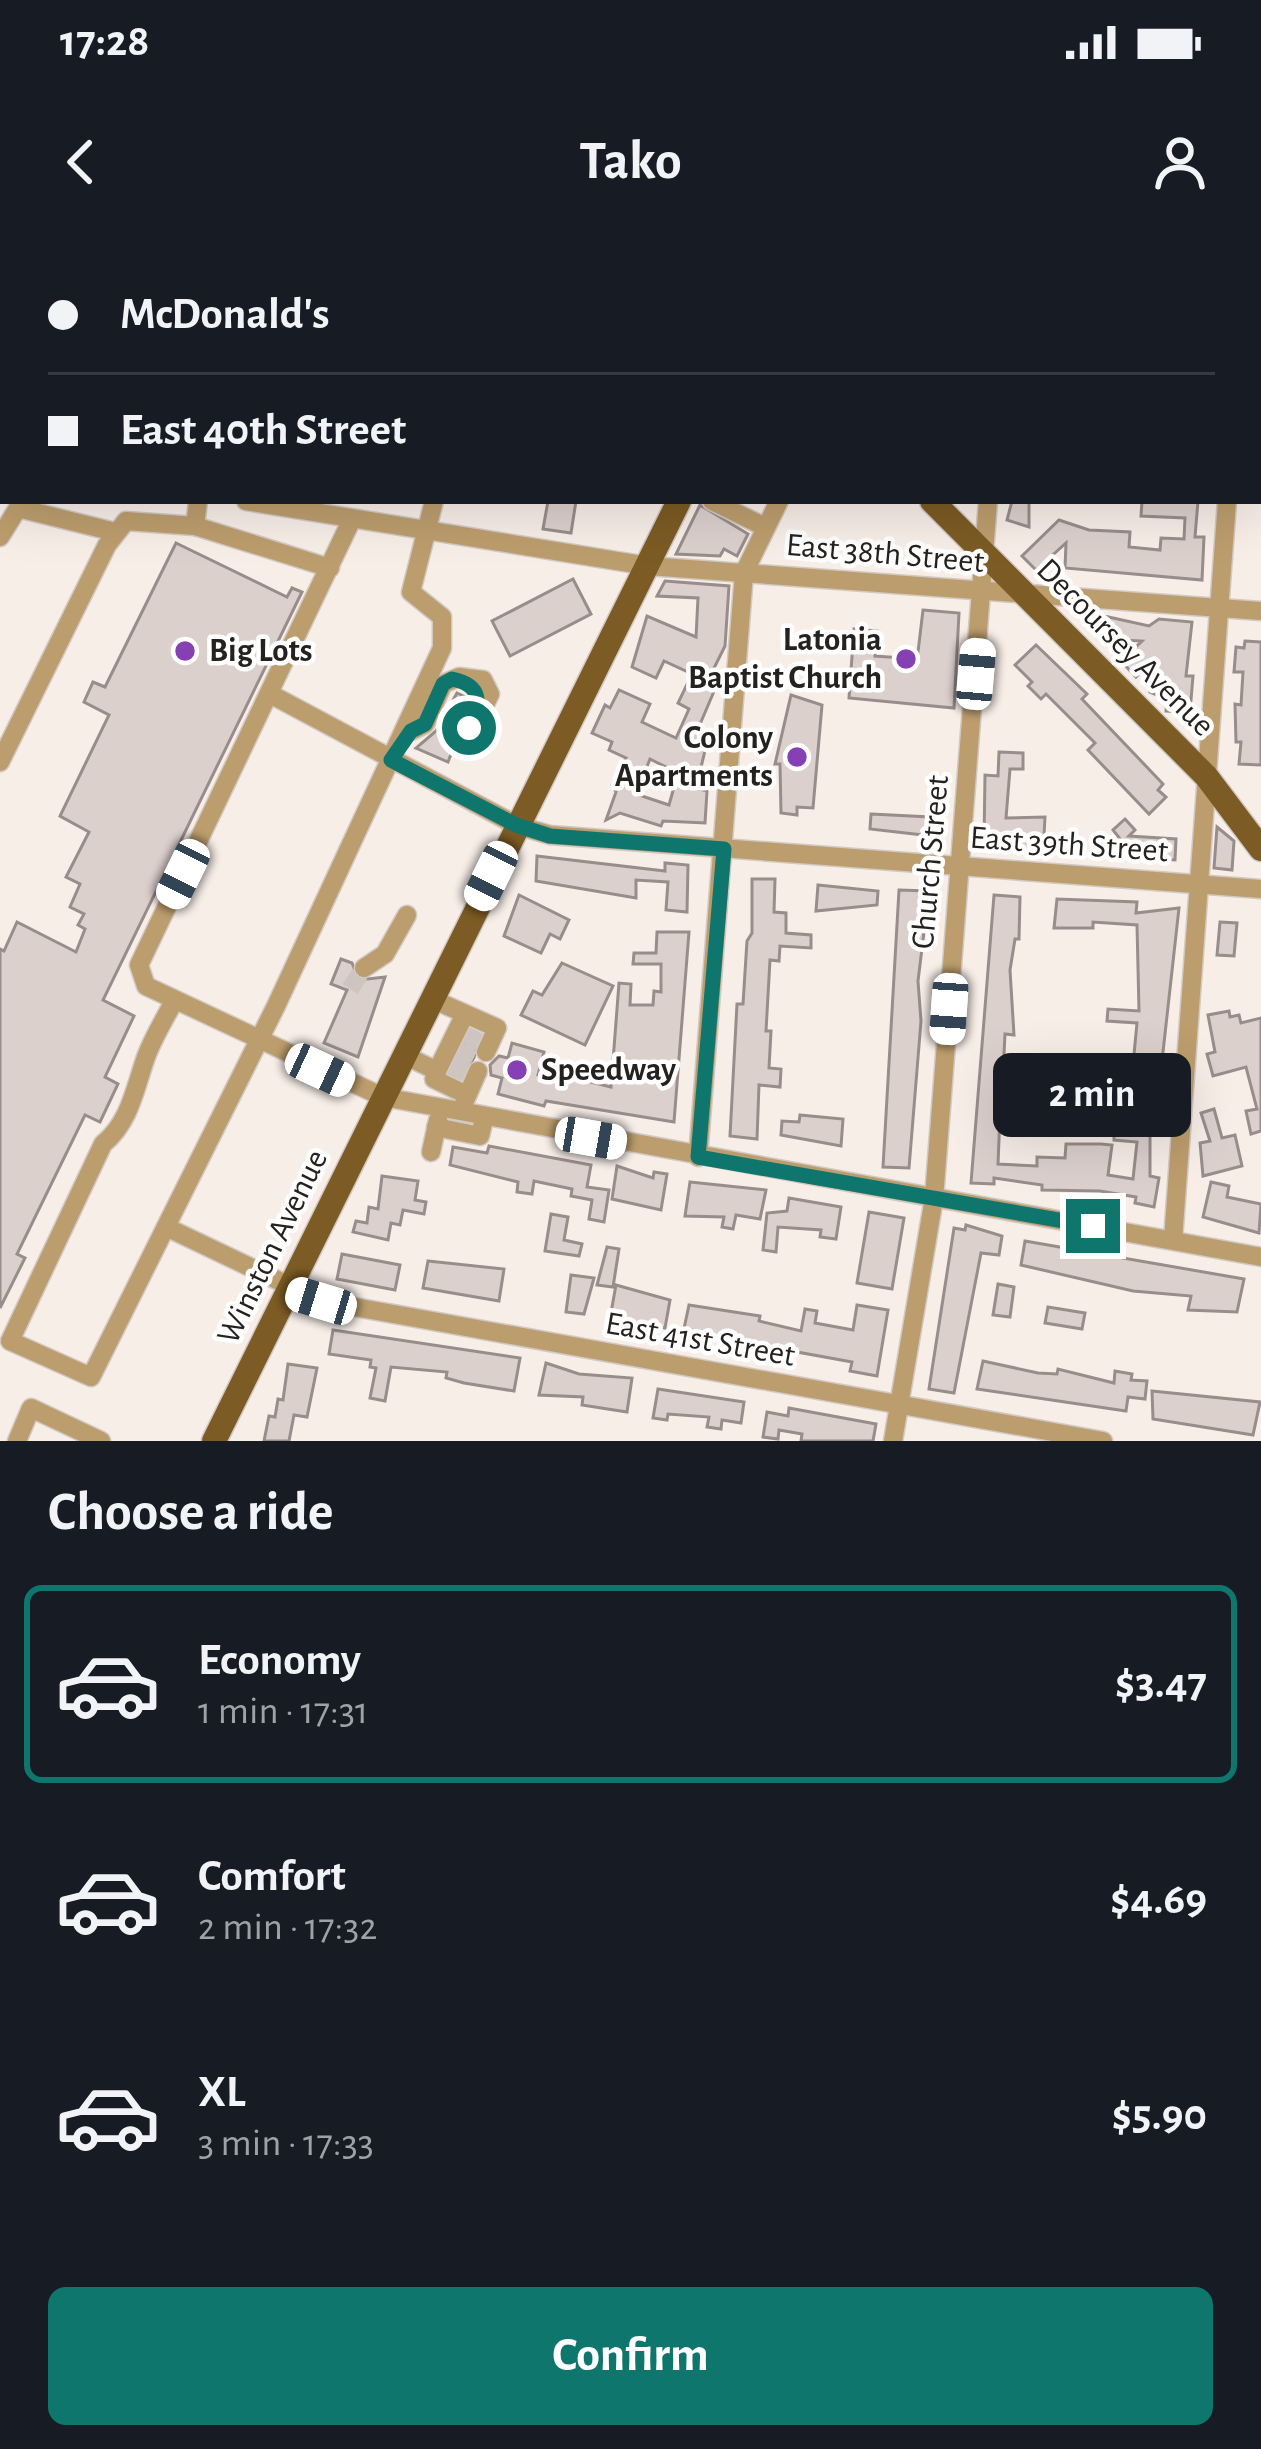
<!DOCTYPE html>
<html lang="en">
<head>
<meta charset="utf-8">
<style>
  :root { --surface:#171b24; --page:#242831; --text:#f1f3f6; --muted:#9ea1a6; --line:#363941; --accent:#0f766e }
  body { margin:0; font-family:"Alegreya Sans",sans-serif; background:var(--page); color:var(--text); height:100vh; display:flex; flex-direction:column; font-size:45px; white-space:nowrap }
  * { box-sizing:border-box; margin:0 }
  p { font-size:39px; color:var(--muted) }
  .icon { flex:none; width:66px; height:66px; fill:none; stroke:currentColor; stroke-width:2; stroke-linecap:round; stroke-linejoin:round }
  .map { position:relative; height:1201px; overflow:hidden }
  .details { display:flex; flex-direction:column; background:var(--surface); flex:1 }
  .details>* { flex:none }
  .hud { position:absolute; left:0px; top:0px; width:1263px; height:264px; box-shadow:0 12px 48px #0002; display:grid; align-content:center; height:264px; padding:0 48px; background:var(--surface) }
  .end { position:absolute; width:54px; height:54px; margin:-27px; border:15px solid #0f766e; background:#fff; box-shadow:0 0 0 6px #fff }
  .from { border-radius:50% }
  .bubble { position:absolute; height:84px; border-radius:18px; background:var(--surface); box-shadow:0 12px 48px #0002; font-size:39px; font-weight:700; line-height:84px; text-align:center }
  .car { position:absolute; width:36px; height:72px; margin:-36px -18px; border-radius:15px; box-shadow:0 0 9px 3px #0007; background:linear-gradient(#fff 24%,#345 0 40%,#fff 0 76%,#345 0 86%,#fff 0) }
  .hud b { display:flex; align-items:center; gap:42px; height:114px; font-size:45px }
  .hud b+b { border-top:3px solid var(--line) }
  .hud i { width:30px; height:30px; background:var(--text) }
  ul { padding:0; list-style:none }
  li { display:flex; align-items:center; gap:36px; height:198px; margin:0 24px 18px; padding:0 24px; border:6px solid transparent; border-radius:18px }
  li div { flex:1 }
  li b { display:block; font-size:45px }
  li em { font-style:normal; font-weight:700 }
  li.active { border-color:var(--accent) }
  li>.icon { width:108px; height:108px; stroke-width:1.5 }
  h2 { padding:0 48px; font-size:54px; line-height:144px }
  .action { display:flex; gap:24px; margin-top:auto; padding:24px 48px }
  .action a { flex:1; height:138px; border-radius:18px; background:var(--accent); color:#fff; font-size:48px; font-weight:700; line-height:138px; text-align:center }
  .status { display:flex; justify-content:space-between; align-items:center; height:84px; padding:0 60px; background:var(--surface); direction:ltr }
  .status svg { height:33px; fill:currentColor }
  header { display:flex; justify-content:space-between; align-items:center; height:156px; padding:0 48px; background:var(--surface); font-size:54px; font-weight:700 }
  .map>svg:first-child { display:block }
</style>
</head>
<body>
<div class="status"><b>17:28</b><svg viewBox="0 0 49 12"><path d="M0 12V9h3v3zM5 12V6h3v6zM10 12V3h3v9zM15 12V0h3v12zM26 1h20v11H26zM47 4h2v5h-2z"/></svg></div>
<header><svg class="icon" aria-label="back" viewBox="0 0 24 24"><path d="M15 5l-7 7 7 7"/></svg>Tako<svg class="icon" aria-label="person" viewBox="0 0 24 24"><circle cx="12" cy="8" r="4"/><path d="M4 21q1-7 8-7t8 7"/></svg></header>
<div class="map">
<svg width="1261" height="1201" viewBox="0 0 1261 1201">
  <rect width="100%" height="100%" fill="#f8eee8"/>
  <g fill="#dcd0cd" stroke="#988d8a" stroke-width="3" fill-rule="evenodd">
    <path d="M548,261H576L571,293L543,289Z"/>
    <path d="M1012,261H1029V287L1007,280Z"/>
    <path d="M1142,261H1198L1195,297H1204L1202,340L1065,328L1066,303L1036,330L1022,316L1059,280L1089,290L1130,292L1129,307L1160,310L1161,298L1184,299L1185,278L1141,276Z"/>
    <path d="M700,265L748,294L737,316L724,309L720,316L676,314Z"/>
    <path d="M176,303L287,357L292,348L302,352L103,760L134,776L105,837L118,844L100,882L85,875L17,1014L25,1018L0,1068V709L4,711L17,682L76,712L85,689L78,685L84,674L70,667L80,644L66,637L89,592L60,576L109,475L84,462L93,442L105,447Z"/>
    <path d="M573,339L591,374L510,416L492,381Z"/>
    <path d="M665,341L729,346L725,406L713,430L709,447L715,449L698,489L709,494L696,548L707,551L705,583L663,581L661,586L620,573L606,580L616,552L612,545L626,518L609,510L612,502L592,493L605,465L610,468L619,450L650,464L642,482L676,498L689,469L678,463L692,434L664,421L656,438L632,427L647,376L696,397L698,358L657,356ZM650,519L678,533L669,565L636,554Z"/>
    <path d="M923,370L959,373L954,468L849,458L854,389L877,391L875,416L902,418V411L918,412Z"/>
    <path d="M1104,376L1149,386L1159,379L1192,382L1186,436H1193L1190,472L1166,471L1167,460L1150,452L1152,421L1136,437L1121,421L1142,401L1102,399Z"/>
    <path d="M1245,401L1261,402V525L1239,524L1241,502H1236L1235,464L1241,465L1243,432H1234L1236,407L1244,408Z"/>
    <path d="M1036,405L1087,454L1082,459L1163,544L1158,550L1166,557L1149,574L1088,510L1095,503L1046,454L1041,459L1028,446L1032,442L1015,425Z"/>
    <path d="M457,453L472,460L448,522L416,508L436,491Z"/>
    <path d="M791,455L822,465L813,568L797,567V575L781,573L780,524H775Z"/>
    <path d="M999,512L1023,513V529H1010L1006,578L1045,577L1043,614L984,602L985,535L998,536Z"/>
    <path d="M871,574L930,577L932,596L870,589Z"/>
    <path d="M1125,579L1135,590L1129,596L1176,599L1175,620L1134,617L1113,590Z"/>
    <path d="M1217,587L1234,601L1232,630L1214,628Z"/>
    <path d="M537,616L665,631V623L688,625L687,672L666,670L668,642L636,640V658L536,641Z"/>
    <path d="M752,639H775L774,672L786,673V693L811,695V708L780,706L779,721L770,720L766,791H771L769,828L781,829L780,847L759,845L757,899L730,896L737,764H743L747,701L752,693Z"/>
    <path d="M818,645L878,651L877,665L816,671Z"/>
    <path d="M899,650L929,651L918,741L921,781L909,928L883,927Z"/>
    <path d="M519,655L569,680L560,699L550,694L541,713L504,696Z"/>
    <path d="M994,655L1020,657L1019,699H1015L1010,730L1014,795L1005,794L1003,834L1014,835L1012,852L1001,851L998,924L1037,926V917L1065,918L1066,904H1101L1112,905L1108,935L1133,939L1137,902L1114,900V867L1115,845L1131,846L1137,783L1107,781L1108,769L1139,771L1137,685L1093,682V688H1054L1057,659L1137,662L1136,673L1179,668L1159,848L1153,847L1150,880V936L1159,938L1154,967L1135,963L1136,957L1100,951L1042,950V945L994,938V944L971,943Z"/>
    <path d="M1220,682L1237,683L1234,716L1217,715Z"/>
    <path d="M657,692H689L674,882L546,861L544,866L498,854L502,838L491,835L490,825L499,816L508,818L512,803L544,812L538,835L561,842L563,835L611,847L619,743L631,744L630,765H653L654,751L661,752V724H633L634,713H656Z"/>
    <path d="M341,719L352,723L359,740L385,737L358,817L324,803L347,750L331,744Z"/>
    <path d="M562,723L613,746L585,805L521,775L533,751L542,755Z"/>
    <path d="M1229,771L1230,777L1239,775L1241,783L1261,778V891L1251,894L1246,871L1257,869L1246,827L1213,836L1207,814L1215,812L1208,775Z"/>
    <path d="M471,791L479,795L474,818L461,837L451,832Z"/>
    <path d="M1214,869L1222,898L1235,895L1242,926L1203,936L1200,903L1210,901L1201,873Z"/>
    <path d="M800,875L843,879L841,906L781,895L782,881L799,882Z"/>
    <path d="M489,906L591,925L587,947L609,950L604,982L589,979L592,960L571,956L572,949L534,941L532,954L517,952L518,942L450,925L453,907L487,913Z"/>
    <path d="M617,926L653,938L654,932L667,934L661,970L612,959Z"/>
    <path d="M382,936L418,941L415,960L426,962L424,974L403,970L400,985L391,983L388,1000L353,992L356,981L367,983L369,967L378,969Z"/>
    <path d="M690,942L766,950L760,979L736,975L733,989L722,987L724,977L685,976Z"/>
    <path d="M1211,942L1229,946L1227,957L1261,964L1259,993L1203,977Z"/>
    <path d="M789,958L841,967L836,999L820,997L821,990L778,987L776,1012L763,1010L767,973L787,971Z"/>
    <path d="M869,972L904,978L892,1049L857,1043Z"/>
    <path d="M551,974L568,977L564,1000L582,1004L579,1016L545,1011Z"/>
    <path d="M966,985L1002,996L999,1015L981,1013L954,1153L929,1149L954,988L965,990Z"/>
    <path d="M1025,1001L1244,1039L1237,1072L1188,1070L1191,1056L1133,1051L1021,1025Z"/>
    <path d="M607,1007L619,1009L613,1047L597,1045Z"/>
    <path d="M342,1014L400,1025L395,1050L337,1039Z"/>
    <path d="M428,1021L504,1029L499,1061L423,1048Z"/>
    <path d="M571,1035L594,1038L584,1074L566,1072Z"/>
    <path d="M998,1044L1014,1047L1010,1077L993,1075Z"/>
    <path d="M616,1045L670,1060L665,1088L610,1078Z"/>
    <path d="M689,1065L760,1076L759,1081L801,1091L805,1069L817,1071L815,1083L853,1090L857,1065L888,1070L877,1136L850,1131L852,1122L698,1094L697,1101L682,1098Z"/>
    <path d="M1048,1067L1085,1073L1082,1089L1045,1083Z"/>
    <path d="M333,1090L520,1118L514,1151L464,1143L446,1138L447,1132L391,1127L385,1161L370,1158L376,1128L370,1127L371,1120L329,1114Z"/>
    <path d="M983,1121L1038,1133L1057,1134L1058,1129L1114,1143L1115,1131L1132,1134L1131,1140L1147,1141L1145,1159L1128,1157L1126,1171L977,1149Z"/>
    <path d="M546,1123L579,1134L632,1138L627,1172L582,1165L583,1157L539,1155Z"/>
    <path d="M288,1124L317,1128L307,1177L294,1175L289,1201H264L269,1176L275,1177L278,1159L283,1160Z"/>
    <path d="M658,1149L744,1162L741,1183L722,1180L721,1189L707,1187L709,1177L668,1174L667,1180L653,1178Z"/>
    <path d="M1152,1151L1260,1162L1253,1195L1153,1179Z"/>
    <path d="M789,1168L876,1184L873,1201H801L802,1194L779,1190L778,1199L763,1197L767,1172L788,1176Z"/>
  </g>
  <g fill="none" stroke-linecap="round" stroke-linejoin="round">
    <g stroke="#cec5c0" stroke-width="18" stroke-dasharray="18 9" stroke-linecap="butt">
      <path d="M350,749L364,728"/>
      <path d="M465,795L482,803"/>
      <path d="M457,811L481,823"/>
      <path d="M450,826L468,834"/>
    </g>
    <g stroke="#d2c9c4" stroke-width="21">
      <g id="minor">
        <path d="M350,0L363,3"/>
        <path d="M543,0L545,3"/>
        <path d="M780,0L831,3"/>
        <path d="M481,3V0"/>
        <path d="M573,3L579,0"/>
        <path d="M888,3V0"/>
        <path d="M1009,3V0"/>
        <path d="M1127,3V0"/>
        <path d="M1248,3V0"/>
        <path d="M1260,100H1261"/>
        <path d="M0,224H3"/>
        <path d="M246,261L648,326L1261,371"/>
        <path d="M712,261L765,287"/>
        <path d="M352,279L139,725L146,746L383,857L1261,1017"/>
        <path d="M195,286L198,261"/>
        <path d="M0,297L18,268L115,292"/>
        <path d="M270,454L516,585L550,595L1261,649"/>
        <path d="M411,491L425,484L443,444L459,437L483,440L490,454L470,495"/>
        <path d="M0,522L107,305L126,281L195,286L330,328"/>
        <path d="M364,728L385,714L407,675"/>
        <path d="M432,759L497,788L486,812"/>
        <path d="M173,763C164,780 153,798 146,817C135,848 130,882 103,904L10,1101L91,1137L276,766L442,408V377L411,352L434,261"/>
        <path d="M404,815L437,831L434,839L467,855"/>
        <path d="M437,831L465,774"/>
        <path d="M464,863L478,831"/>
        <path d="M436,887L480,896L484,879"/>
        <path d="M431,912L438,880"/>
        <path d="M698,917L744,333L779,261"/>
        <path d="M166,987L321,1061L1103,1201"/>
        <path d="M1173,1000L1227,261"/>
        <path d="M17,1201L31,1168L101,1201"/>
        <path d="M893,1201L934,958L988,261"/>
      </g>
    </g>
    <g stroke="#d2c9c4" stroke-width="27">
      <g id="major">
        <path d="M769,3V0"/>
        <path d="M932,261L1206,536L1261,609"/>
        <path d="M214,1201L679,261"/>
      </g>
    </g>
    <use href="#minor" stroke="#bc9d6d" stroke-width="18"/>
    <use href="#major" stroke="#7c5b24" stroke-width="24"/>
    <g stroke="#807a76" stroke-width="9">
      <g id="rail">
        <path d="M135,3L139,0"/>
        <path d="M0,116L3,114"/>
      </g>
    </g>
    <use href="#rail" stroke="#fefefe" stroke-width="4.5" stroke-dasharray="14" stroke-linecap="butt"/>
  </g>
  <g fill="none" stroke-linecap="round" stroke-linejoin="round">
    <path stroke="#0f766e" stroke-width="15" d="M469,488C481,464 483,445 452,439L443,444L425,484L411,491L391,520L516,585L550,596L724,609L698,917L1093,986"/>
  </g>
  <g fill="#8540b3" stroke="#fefefe" stroke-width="4.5">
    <circle cx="185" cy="411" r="12"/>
    <circle cx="906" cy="419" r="12"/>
    <circle cx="797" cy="517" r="12"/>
    <circle cx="517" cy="830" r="12"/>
  </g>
  <g text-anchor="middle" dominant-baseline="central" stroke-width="9" stroke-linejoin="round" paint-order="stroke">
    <g font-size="33" fill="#25211f" stroke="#fefefe">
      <text transform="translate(885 314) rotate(5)">East 38th Street</text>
      <text transform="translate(1125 408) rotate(45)">Decoursey Avenue</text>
      <text transform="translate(1069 605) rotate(4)">East 39th Street</text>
      <text transform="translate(931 622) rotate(-85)">Church Street</text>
      <text transform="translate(273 1007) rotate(-64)">Winston Avenue</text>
      <text transform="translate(700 1100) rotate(10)">East 41st Street</text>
    </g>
    <g font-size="33" font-weight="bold" fill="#25211f" stroke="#fefefe" text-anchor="end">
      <text x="882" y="400">Latonia<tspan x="882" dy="38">Baptist Church</tspan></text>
      <text x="209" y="411" text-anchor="start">Big Lots</text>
      <text x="773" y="498">Colony<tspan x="773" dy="38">Apartments</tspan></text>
      <text x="541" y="830" text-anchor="start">Speedway</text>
    </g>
  </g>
</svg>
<i class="end from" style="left:469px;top:488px"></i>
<i class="end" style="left:1093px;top:986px"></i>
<div class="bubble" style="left:993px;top:813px;width:198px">2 min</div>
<i class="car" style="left:976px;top:434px;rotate:5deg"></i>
<i class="car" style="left:183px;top:634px;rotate:206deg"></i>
<i class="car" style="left:491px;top:636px;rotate:206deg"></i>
<i class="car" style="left:949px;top:769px;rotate:184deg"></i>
<i class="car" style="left:320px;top:830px;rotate:115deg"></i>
<i class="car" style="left:591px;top:898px;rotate:100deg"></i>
<i class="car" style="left:321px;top:1061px;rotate:287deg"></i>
<div class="hud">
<b><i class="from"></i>McDonald's</b>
<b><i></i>East 40th Street</b>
</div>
</div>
<section class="details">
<h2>Choose a ride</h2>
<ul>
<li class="active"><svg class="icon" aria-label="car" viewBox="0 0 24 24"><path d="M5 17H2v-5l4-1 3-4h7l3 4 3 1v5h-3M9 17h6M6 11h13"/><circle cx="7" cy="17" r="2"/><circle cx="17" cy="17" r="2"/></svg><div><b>Economy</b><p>1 min · 17:31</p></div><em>$3.47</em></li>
<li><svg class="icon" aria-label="car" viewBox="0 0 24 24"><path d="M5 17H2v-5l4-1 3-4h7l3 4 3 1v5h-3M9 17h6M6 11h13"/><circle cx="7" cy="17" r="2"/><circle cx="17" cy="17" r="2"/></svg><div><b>Comfort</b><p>2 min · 17:32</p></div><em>$4.69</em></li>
<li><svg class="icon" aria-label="car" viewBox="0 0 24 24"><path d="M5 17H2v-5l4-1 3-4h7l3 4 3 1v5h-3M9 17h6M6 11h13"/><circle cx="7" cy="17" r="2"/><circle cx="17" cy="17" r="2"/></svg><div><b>XL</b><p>3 min · 17:33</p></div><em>$5.90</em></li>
</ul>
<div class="action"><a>Confirm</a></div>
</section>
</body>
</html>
